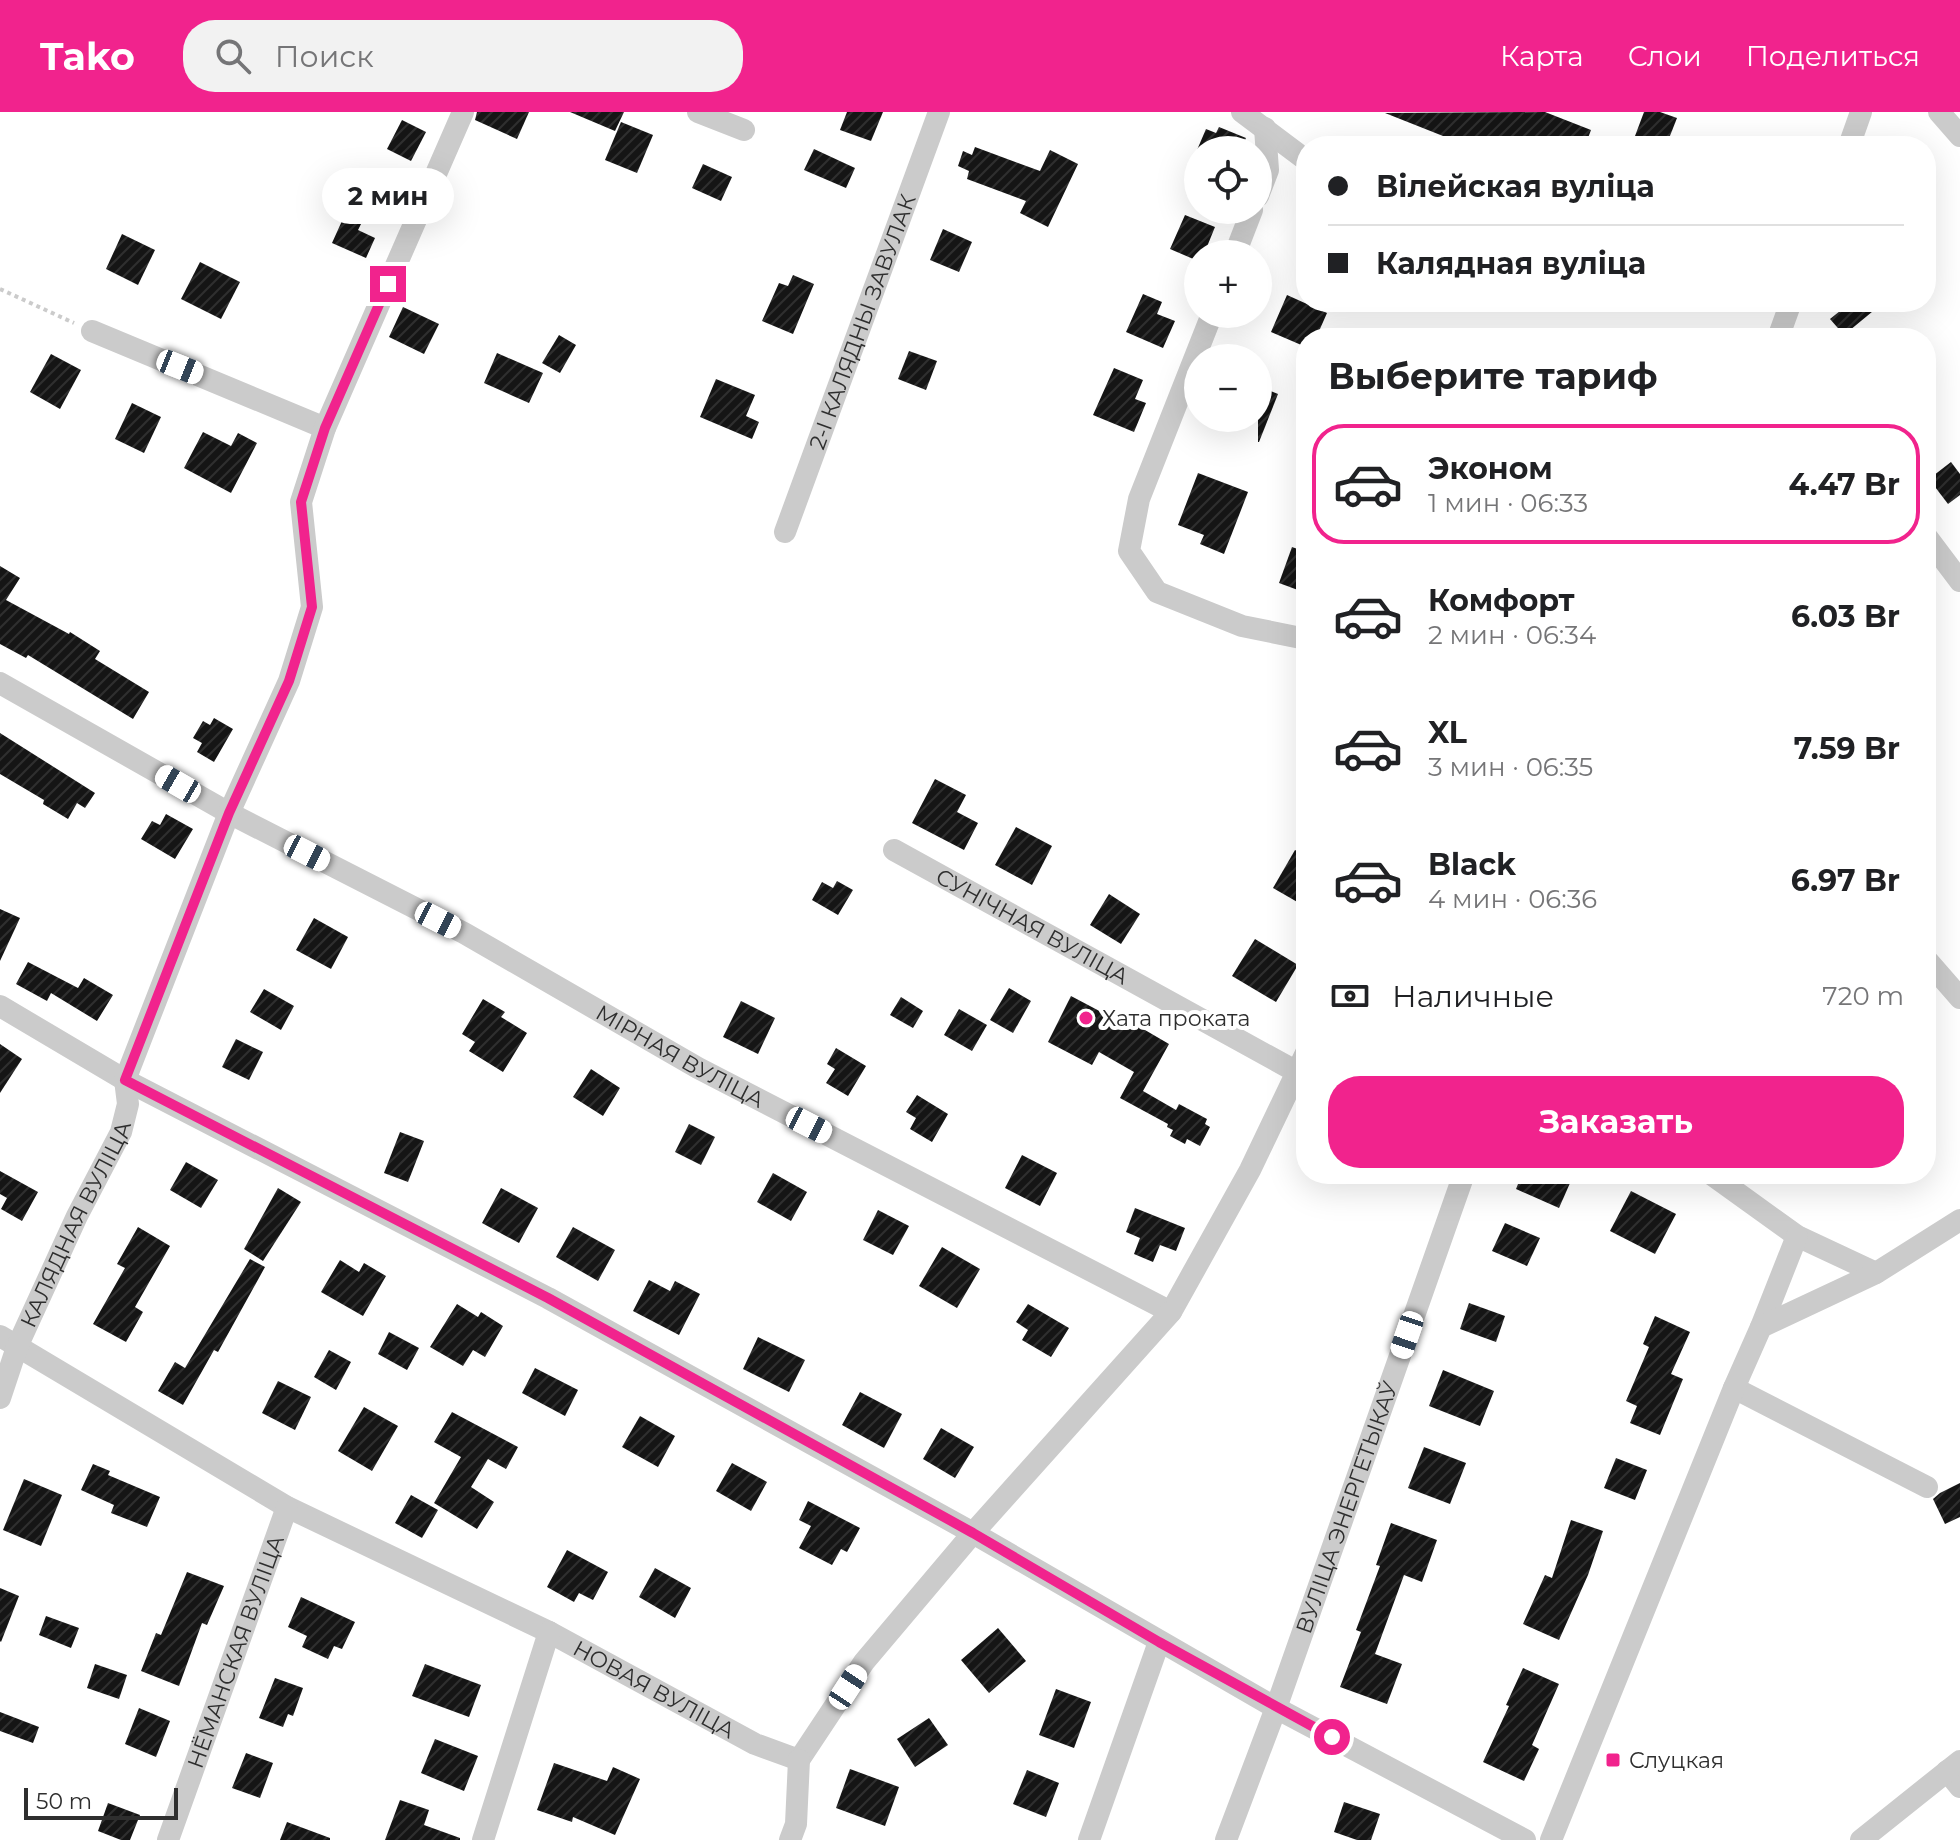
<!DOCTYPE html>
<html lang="ru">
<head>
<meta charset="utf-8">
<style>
  :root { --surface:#fff; --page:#f2f2f2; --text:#202124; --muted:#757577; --line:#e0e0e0; --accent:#f1238d }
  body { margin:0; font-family:Montserrat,sans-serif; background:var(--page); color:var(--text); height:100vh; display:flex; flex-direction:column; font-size:30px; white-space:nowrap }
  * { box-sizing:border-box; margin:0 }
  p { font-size:26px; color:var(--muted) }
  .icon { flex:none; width:44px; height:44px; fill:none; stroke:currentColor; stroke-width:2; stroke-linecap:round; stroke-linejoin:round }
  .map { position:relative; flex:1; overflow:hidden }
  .details { position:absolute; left:1296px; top:216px; width:640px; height:856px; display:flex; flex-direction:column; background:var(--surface); border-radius:32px; box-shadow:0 8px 32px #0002 }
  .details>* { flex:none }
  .guide { position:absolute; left:1296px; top:24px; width:640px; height:176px; border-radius:32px; box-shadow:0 8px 32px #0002; display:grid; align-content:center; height:176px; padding:0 32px; background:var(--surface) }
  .tools { position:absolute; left:1184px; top:24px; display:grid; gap:16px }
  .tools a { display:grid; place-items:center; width:88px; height:88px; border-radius:50%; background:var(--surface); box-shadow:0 8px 32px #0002; font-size:40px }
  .scale { position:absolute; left:24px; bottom:20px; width:154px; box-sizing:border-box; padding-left:8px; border:4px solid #2e2e2e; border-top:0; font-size:22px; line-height:28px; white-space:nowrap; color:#2e2e2e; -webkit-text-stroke:6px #fff; paint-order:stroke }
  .end { position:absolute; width:36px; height:36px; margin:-18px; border:10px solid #f1238d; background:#fff; box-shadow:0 0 0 4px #fff }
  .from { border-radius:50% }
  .bubble { position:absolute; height:56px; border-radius:28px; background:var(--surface); box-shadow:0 8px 32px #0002; font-size:26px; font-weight:700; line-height:56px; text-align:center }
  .car { position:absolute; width:24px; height:48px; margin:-24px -12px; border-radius:10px; box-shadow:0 0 6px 2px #0007; background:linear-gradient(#fff 24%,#345 0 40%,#fff 0 76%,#345 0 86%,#fff 0) }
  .guide b { display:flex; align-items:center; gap:28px; height:76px; font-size:30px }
  .guide b+b { border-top:2px solid var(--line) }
  .guide i { width:20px; height:20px; background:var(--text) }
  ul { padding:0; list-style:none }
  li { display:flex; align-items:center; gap:24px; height:120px; margin:0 16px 12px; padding:0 16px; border:4px solid transparent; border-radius:32px }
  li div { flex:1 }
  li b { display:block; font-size:30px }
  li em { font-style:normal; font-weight:700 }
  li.active { border-color:var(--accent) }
  li>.icon { width:72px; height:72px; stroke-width:1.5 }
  h2 { padding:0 32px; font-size:36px; line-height:96px }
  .pay { display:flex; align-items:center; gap:20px; height:88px; padding:0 32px; font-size:30px }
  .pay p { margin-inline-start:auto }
  .cta { display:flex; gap:16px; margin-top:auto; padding:16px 32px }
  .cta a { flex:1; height:92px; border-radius:32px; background:var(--accent); color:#fff; font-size:32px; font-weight:700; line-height:92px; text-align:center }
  header { display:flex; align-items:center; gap:48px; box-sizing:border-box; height:112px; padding:0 40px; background:var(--accent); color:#fff }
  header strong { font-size:38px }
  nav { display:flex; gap:44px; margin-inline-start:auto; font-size:28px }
  .search { width:560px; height:72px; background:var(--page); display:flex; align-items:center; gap:20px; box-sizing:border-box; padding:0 28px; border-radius:32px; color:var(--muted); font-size:30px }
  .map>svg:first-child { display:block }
</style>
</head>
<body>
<header>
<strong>Tako</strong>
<div class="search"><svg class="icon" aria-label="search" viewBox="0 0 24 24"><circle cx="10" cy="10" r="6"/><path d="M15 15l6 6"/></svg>Поиск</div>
<nav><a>Карта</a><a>Слои</a><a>Поделиться</a></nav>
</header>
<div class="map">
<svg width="1960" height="1728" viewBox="0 0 1960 1728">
  <defs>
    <pattern id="building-hatch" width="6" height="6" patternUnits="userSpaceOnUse" patternTransform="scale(2)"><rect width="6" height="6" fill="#151515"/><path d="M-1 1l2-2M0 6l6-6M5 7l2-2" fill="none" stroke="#2f2f2f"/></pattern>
  </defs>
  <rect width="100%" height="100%" fill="#fff"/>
  <g fill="url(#building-hatch)">
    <path d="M477,0H529L517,27L475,8Z"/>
    <path d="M570,0H624L615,19Z"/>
    <path d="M847,0H883L871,29L840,18Z"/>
    <path d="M1545,0L1591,18L1585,34H1439L1443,24L1385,1Z"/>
    <path d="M1644,0H1660L1677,6L1666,34L1635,24Z"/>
    <path d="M402,8L426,20L411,49L387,37Z"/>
    <path d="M621,10L653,23L637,61L605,48Z"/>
    <path d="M1219,15L1246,26L1243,33L1253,38H1197L1206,17L1216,21Z"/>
    <path d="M975,35L1040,59L1050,38L1078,52L1048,115L1020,101L1026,89L967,67L969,59L958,54L963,39L972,43Z"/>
    <path d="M814,37L855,56L846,76L804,58Z"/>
    <path d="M703,52L732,65L721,89L692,76Z"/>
    <path d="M346,100L363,108L358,118L375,126L366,146L332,131Z"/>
    <path d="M1185,103L1215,115L1204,142H1198V149L1170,137Z"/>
    <path d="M943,117L972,130L959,160L930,148Z"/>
    <path d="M122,122L155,138L138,173L106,157Z"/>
    <path d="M200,150L240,170L221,207L181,187Z"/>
    <path d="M793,163L814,172L793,222L762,209L779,171L788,174Z"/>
    <path d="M1143,182L1162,190L1157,202L1175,209L1163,236L1126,220Z"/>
    <path d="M1287,183L1327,201L1316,226H1306V235L1271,220Z"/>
    <path d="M1832,190H1884L1844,223L1830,207L1840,199Z"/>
    <path d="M403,195L439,212L424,242L389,225Z"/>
    <path d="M559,223L576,233L560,261L542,251Z"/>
    <path d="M909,239L937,249L926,278L898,267Z"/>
    <path d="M497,241L543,261L529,291L484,271Z"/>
    <path d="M51,242L81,258L60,297L30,280Z"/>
    <path d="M1114,256L1143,268L1135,287L1146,291L1134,320L1093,303Z"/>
    <path d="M716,267L755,283L746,304L759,310L752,327L700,305Z"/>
    <path d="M1258,274L1278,282L1259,330H1258Z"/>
    <path d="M132,291L161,305L144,341L115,327Z"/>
    <path d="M203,320L231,334L238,321L257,331L231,381L184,356Z"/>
    <path d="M1951,350L1960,362V383L1948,392L1929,367Z"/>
    <path d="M1198,361L1248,380L1224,442L1200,432L1204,423L1178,413Z"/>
    <path d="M1292,435L1306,440V481L1279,471Z"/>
    <path d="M0,454L20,466L6,488L69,522L70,520L100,539L95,547L149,580L133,607L28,543L26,546L0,532Z"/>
    <path d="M214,606L233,617L214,650L197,640L202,631L193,626L203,609L210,613Z"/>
    <path d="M0,621L95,681L85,696L77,691L68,707L43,692L44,688L0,662Z"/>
    <path d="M935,667L966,683L957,700L978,711L964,738L912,711Z"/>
    <path d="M166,702L193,717L175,747L141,727L152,709L160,713Z"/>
    <path d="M1016,715L1052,734L1032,773L995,753Z"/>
    <path d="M1295,738L1306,744V795L1273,776Z"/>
    <path d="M837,769L853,778L838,803L812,788L822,770L833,776Z"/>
    <path d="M1109,782L1140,802L1121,832L1090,813Z"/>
    <path d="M0,797L20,806L0,849Z"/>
    <path d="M314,806L348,825L331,857L296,838Z"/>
    <path d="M1255,827L1298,853L1276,890L1232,864Z"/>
    <path d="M28,850L78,876L84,866L113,883L97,909L51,881L47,889L16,872Z"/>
    <path d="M1009,876L1031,889L1013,921L990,908Z"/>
    <path d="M264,877L294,894L281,918L250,900Z"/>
    <path d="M1071,884L1124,912L1128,904L1147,915L1145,918L1169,932L1143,979L1176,998L1179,992L1207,1007L1205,1012L1210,1015L1200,1034L1187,1027L1185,1032L1170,1024L1173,1018L1167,1015L1168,1012L1120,986L1134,960L1099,940L1092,953L1048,930Z"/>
    <path d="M901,885L923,899L913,916L890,903Z"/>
    <path d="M483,887L505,900L501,905L527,921L503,960L469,939L475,930L462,922Z"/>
    <path d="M741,889L775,906L758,942L723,925Z"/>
    <path d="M959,897L987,913L972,939L944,923Z"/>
    <path d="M236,927L263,940L249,968L222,955Z"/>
    <path d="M0,932L22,947L0,981Z"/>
    <path d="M836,936L866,954L848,984L826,971L835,957L827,952Z"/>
    <path d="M591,957L620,976L603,1004L573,985Z"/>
    <path d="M917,983L948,1002L932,1030L910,1017L916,1006L906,1000Z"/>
    <path d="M689,1012L715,1025L701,1053L675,1040Z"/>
    <path d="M400,1020L424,1029L408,1070L384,1061Z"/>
    <path d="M1022,1043L1057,1061L1040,1094L1005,1076Z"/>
    <path d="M186,1050L218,1068L201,1096L170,1078Z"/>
    <path d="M0,1059L38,1080L22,1109L1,1097L7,1086L0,1082Z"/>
    <path d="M773,1061L807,1080L791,1109L757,1090Z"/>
    <path d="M1522,1062H1574L1559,1096L1516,1077Z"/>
    <path d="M278,1076L301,1090L263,1149L244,1137Z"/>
    <path d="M501,1076L538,1096L519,1131L482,1111Z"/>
    <path d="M1631,1079L1676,1102L1655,1142L1610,1119Z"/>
    <path d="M1135,1096L1185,1116L1176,1139L1160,1133L1153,1150L1134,1142L1140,1126L1126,1120Z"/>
    <path d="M878,1098L909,1114L893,1143L863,1128Z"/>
    <path d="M1505,1111L1540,1126L1527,1154L1492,1139Z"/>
    <path d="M138,1115L170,1134L135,1195L143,1200L126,1230L93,1212L125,1156L117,1152Z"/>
    <path d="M573,1115L615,1138L598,1169L556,1145Z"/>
    <path d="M942,1135L980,1157L957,1196L919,1174Z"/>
    <path d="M250,1147L265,1155L218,1240L214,1238L183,1293L158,1279L175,1250L185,1256Z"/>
    <path d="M340,1148L359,1160L364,1151L386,1164L363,1204L321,1180Z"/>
    <path d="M649,1168L670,1179L675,1169L700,1182L679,1223L633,1199Z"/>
    <path d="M1469,1191L1505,1204L1496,1230L1460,1217Z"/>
    <path d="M457,1192L478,1205L481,1200L503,1214L485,1245L473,1238L463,1254L430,1235Z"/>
    <path d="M1028,1192L1069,1216L1051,1245L1022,1228L1028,1218L1016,1210Z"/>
    <path d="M1655,1204L1690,1220L1671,1262L1683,1267L1660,1323L1630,1311L1637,1294L1626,1289L1649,1235L1643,1232Z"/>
    <path d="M389,1220L419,1236L407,1258L378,1242Z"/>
    <path d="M758,1225L805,1248L789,1280L743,1257Z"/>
    <path d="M329,1238L351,1250L336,1278L314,1265Z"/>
    <path d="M535,1256L578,1278L565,1304L522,1281Z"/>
    <path d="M1443,1258L1494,1279L1480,1314L1429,1294Z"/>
    <path d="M278,1269L311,1285L295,1318L262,1301Z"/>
    <path d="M860,1280L902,1302L884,1336L842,1313Z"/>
    <path d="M364,1295L398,1314L372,1359L338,1339Z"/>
    <path d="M452,1300L518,1335L506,1357L488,1347L471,1375L494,1390L477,1417L434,1391L461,1345L434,1330Z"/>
    <path d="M640,1304L675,1324L658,1355L622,1335Z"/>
    <path d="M941,1316L974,1335L955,1366L923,1347Z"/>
    <path d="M1424,1335L1466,1351L1450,1392L1408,1376Z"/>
    <path d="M1616,1346L1647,1358L1635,1388L1604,1376Z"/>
    <path d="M732,1351L767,1370L751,1399L716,1379Z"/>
    <path d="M93,1352L110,1359L108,1363L160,1385L147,1415L111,1401L114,1393L81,1378Z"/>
    <path d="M24,1367L62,1383L41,1434L3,1418Z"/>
    <path d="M1960,1371V1405L1945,1412L1933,1387L1940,1381Z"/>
    <path d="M411,1383L438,1398L422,1426L395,1411Z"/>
    <path d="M808,1389L860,1416L847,1440L841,1437L832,1453L799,1436L811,1414L799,1408Z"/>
    <path d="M1571,1408L1603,1419L1588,1463L1559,1528L1523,1512L1545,1463L1552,1466Z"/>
    <path d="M1391,1411L1437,1428L1422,1470L1404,1463L1375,1542L1402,1552L1387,1592L1340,1575L1361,1520L1356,1518L1380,1454L1376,1453Z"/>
    <path d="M567,1438L608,1460L593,1488L579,1481L574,1490L547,1475Z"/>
    <path d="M655,1456L691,1476L675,1506L639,1485Z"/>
    <path d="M187,1460L224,1474L207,1513L202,1511L179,1574L141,1559L156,1521L161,1523Z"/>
    <path d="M0,1476L19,1484L1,1530L0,1529Z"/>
    <path d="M301,1485L355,1510L342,1537L334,1534L328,1547L302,1535L307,1524L288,1515Z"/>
    <path d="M46,1504L79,1516L71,1536L39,1523Z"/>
    <path d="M998,1516L1026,1549L989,1581L961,1548Z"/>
    <path d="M95,1552L127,1563L119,1587L87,1576Z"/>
    <path d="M425,1552L481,1573L469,1605L412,1584Z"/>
    <path d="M1523,1556L1559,1572L1532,1633L1539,1637L1524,1669L1483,1650L1509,1594L1506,1593Z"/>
    <path d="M275,1566L303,1576L293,1604L288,1602L283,1615L259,1606Z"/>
    <path d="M1056,1577L1091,1590L1074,1636L1039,1623Z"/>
    <path d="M139,1596L170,1609L156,1645L125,1632Z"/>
    <path d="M0,1600L39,1615L33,1631L0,1619Z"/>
    <path d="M929,1606L948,1633L915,1655L897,1627Z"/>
    <path d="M435,1627L478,1644L464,1679L421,1661Z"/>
    <path d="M246,1641L273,1651L260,1686L232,1676Z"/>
    <path d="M554,1651L607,1669L613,1655L640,1667L615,1723L573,1705L572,1710L537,1698Z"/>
    <path d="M850,1657L899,1675L885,1714L836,1696Z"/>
    <path d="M1027,1658L1059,1671L1046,1705L1013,1692Z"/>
    <path d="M400,1688L429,1698L424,1713L460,1726V1728H385Z"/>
    <path d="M1344,1690L1380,1702L1371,1728H1357L1334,1720Z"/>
    <path d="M108,1691L140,1703L130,1728H121L98,1719Z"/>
    <path d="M287,1710L330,1726V1728H280Z"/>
  </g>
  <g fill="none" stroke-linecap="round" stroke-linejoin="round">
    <path stroke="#cbcbcb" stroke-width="4" stroke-dasharray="4 4" stroke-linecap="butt" d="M0,177L74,211"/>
    <g stroke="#cbcbcb" stroke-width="22">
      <path d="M698,0L744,18"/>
      <path d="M1242,0L1306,48"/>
      <path d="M1939,0L1960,24"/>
      <path d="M1849,34L1861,0"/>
      <path d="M1258,84L1268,58L1265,16"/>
      <path d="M1235,142L1252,98"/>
      <path d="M1212,202L1139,387L1129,439L1157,480L1242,514L1306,527"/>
      <path d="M92,219L325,316"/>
      <path d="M1778,226L1791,190"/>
      <path id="s1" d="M785,420L939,0"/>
      <path d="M1926,424L1960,469"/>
      <path id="s2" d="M0,571L229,701L464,821L698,956L1171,1200L1250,1058L1306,941"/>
      <path id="s3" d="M894,738L1297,960"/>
      <path d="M1926,847L1960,886"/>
      <path d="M0,894L125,968L548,1186L973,1421L1276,1596L1525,1728"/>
      <path d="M1711,1062L1797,1124L1876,1161"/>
      <path d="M1761,1215L1797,1124"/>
      <path id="s4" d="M0,1224L287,1395L549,1520L755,1632L799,1648L864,1550L973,1421L1171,1200"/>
      <path d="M1734,1276L1927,1375"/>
      <path id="s5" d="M0,1286L17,1235L77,1104L121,1020L128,992L125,968L229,701L289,569L312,495L301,390L325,316L463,0"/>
      <path d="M1947,1659L1960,1675"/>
      <path id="s6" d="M168,1728L287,1395"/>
      <path d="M483,1728L549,1520"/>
      <path d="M790,1728L796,1712L799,1648"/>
      <path d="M1089,1728L1159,1530"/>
      <path id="s7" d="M1226,1728L1276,1596L1464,1062"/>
      <path d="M1551,1728L1734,1276L1761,1215L1876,1161L1960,1108"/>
      <path d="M1861,1728L1960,1649"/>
    </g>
  </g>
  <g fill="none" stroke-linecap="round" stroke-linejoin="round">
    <path stroke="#f1238d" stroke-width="10" d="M388,172L325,316L301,390L312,495L289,569L229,701L125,968L548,1186L973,1421L1159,1530L1332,1625"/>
  </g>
  <g fill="#f1238d" stroke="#fff" stroke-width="3">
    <circle cx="1086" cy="906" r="8"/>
    <rect x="1605" y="1640" width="16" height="16" rx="4"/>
  </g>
  <g text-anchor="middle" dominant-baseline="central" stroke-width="8" stroke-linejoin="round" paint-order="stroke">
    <g font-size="22" fill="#2e2e2e" stroke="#fff">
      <text stroke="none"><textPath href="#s1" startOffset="224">2-І КАЛЯДНЫ ЗАВУЛАК</textPath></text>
      <text stroke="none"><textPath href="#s3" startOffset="158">СУНІЧНАЯ ВУЛІЦА</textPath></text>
      <text stroke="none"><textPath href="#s2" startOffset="776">МІРНАЯ ВУЛІЦА</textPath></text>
      <text stroke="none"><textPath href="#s5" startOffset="190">КАЛЯДНАЯ ВУЛІЦА</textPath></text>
      <text stroke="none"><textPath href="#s7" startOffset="354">ВУЛІЦА ЭНЕРГЕТЫКАЎ</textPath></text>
      <text stroke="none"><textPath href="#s6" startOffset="200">НЁМАНСКАЯ ВУЛІЦА</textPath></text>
      <text stroke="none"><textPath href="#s4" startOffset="744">НОВАЯ ВУЛІЦА</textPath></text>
    </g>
    <g font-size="22" fill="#2e2e2e" stroke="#fff" text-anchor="start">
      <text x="1102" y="906">Хата проката</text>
      <text x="1629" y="1648">Слуцкая</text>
    </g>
  </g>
</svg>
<div class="tools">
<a><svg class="icon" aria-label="locate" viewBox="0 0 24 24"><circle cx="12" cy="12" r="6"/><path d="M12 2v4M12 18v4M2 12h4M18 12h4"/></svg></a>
<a>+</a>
<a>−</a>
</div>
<div class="scale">50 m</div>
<i class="end from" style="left:1332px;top:1625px"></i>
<i class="end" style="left:388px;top:172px"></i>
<div class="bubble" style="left:322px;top:56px;width:132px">2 мин</div>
<i class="car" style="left:180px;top:255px;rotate:112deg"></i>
<i class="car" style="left:178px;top:672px;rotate:300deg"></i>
<i class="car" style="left:307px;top:741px;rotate:117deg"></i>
<i class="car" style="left:438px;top:808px;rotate:117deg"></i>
<i class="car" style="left:809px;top:1013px;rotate:117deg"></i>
<i class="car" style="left:1407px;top:1223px;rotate:199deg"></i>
<i class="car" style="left:848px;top:1575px;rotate:33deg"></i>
<div class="guide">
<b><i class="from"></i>Вілейская вуліца</b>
<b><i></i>Калядная вуліца</b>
</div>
<section class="details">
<h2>Выберите тариф</h2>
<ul>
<li class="active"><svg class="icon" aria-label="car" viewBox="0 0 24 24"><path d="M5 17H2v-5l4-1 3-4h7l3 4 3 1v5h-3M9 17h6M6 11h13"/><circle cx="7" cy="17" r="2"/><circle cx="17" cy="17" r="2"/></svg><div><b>Эконом</b><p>1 мин · 06:33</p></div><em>4.47 Br</em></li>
<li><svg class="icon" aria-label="car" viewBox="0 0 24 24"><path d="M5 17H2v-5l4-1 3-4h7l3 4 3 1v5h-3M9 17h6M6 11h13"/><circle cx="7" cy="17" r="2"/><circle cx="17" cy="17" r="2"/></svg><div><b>Комфорт</b><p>2 мин · 06:34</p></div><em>6.03 Br</em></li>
<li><svg class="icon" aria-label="car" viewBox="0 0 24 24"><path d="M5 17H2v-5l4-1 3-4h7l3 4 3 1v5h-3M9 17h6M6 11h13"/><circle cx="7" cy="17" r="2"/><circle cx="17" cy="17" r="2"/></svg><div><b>XL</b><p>3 мин · 06:35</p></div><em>7.59 Br</em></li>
<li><svg class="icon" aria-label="car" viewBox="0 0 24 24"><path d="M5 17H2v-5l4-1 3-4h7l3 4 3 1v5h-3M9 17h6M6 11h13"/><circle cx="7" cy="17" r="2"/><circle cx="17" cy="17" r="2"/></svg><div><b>Black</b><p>4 мин · 06:36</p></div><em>6.97 Br</em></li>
</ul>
<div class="pay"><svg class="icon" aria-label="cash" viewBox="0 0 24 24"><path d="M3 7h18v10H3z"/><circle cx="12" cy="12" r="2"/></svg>Наличные<p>720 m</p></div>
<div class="cta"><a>Заказать</a></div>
</section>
</div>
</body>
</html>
